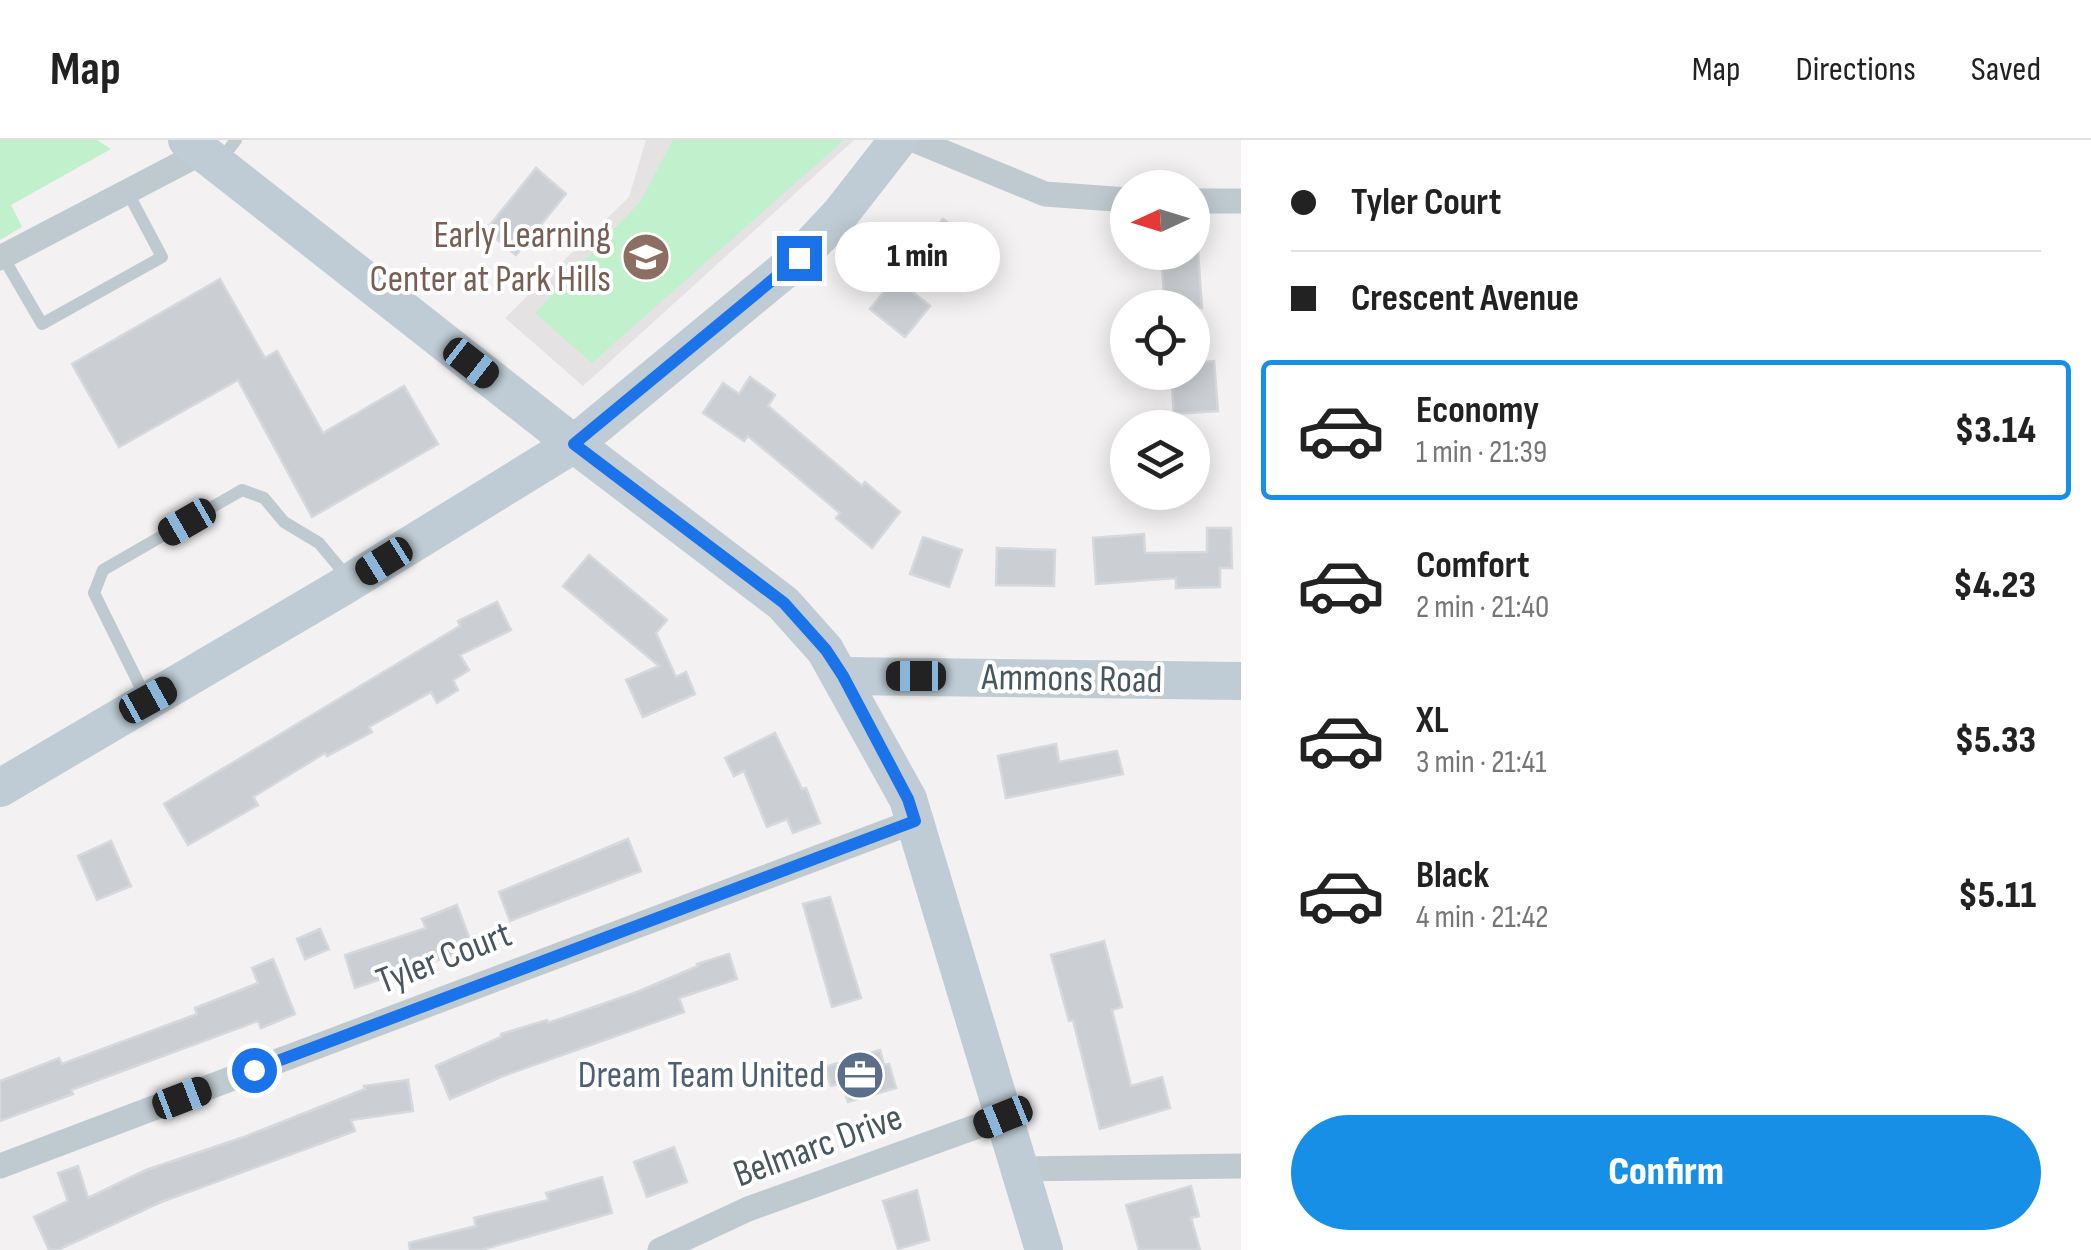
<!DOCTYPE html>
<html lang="en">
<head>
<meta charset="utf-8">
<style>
  :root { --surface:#fff; --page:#f6f6f6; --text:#222; --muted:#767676; --line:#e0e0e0; --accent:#178fe7 }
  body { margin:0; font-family:"Sofia Sans Condensed",sans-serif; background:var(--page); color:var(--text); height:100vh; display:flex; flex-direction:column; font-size:38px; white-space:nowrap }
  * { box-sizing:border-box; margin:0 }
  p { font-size:32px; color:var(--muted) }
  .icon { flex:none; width:55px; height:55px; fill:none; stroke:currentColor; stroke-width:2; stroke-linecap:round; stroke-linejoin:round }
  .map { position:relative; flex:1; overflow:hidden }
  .sheet { display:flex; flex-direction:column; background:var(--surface); width:850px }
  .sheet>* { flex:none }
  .hud { display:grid; align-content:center; height:220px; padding:0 50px; background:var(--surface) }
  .needle { width:65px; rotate:266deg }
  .controls { position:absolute; left:1110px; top:30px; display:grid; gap:20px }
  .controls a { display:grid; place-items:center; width:100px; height:100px; border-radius:50%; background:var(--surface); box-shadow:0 5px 25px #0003; font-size:50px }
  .end { position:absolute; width:45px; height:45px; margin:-22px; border:12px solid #1a73e8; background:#fff; box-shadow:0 0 0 5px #fff }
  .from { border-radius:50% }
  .bubble { position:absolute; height:70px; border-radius:35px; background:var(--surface); box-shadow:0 5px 25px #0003; font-size:32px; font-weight:800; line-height:70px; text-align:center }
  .car { position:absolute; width:30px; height:60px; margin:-30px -15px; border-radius:12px; box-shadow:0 0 8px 2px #0007; background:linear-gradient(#222 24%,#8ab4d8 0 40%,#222 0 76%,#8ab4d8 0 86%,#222 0) }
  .hud b { display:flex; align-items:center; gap:35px; height:95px; font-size:38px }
  .hud b+b { border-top:2px solid var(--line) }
  .hud i { width:25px; height:25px; background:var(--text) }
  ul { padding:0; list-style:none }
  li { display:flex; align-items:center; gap:30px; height:140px; margin:0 20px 15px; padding:0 30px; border:5px solid transparent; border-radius:10px }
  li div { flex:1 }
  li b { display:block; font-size:38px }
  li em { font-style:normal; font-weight:800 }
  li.active { border-color:var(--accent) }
  li>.icon { width:90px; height:90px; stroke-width:1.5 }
  .button { display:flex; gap:20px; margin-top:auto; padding:20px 50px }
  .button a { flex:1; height:115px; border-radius:60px; background:var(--accent); color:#fff; font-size:40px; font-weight:800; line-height:115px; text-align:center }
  header { display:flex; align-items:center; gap:60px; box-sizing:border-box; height:140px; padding:0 50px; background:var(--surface); border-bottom:2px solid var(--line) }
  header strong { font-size:48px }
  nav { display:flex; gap:55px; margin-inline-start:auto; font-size:35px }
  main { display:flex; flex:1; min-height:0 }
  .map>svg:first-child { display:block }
</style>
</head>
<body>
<header>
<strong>Map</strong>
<nav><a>Map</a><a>Directions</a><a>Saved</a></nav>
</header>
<main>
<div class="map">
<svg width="1241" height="1110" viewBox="0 0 1241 1110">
  <rect width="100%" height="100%" fill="#f3f1f1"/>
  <path fill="#e4e2e3" d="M646,0H854L583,246L505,178L629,57Z"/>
  <g fill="#c0f0cc">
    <path d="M0,0H97L111,9L11,65L22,87L0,100Z"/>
    <path d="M673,0H844L592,223L535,173L640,62Z"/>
  </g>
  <g fill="#cbcfd3" stroke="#d5d8dc" stroke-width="2.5">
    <path d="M536,28L566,54L516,115L486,90Z"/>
    <path d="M943,79L981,108L960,135L922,106Z"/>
    <path d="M1161,112H1198L1202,168H1165Z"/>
    <path d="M895,138L930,166L905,197L870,169Z"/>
    <path d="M220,139L265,218L277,211L323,293L404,246L438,304L312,377L238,240L119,307L72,224Z"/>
    <path d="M1214,221L1218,271L1174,274L1171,232H1192V223Z"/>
    <path d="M750,237L775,255L768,266L862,346L865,342L900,372L872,408L836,378L840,373L748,296L744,301L703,273L723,243L739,254Z"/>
    <path d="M1207,388H1231L1232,428H1220V447L1176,448V438L1096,444L1093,398L1144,394L1145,413L1207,412Z"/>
    <path d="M923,397L962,410L949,447L910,434Z"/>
    <path d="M997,408L1055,410L1054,446L996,445Z"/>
    <path d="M589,415L667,480L656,493L676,537L686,532L695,554L643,577L626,540L659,526L563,446Z"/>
    <path d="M497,462L511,490L460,515L469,530L453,540L458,550L437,563L431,552L369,587L372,592L327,616L325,613L253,657L258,665L188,705L164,664L460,486L458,481Z"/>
    <path d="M775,593L802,649L806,648L820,683L793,693L787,679L767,687L744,631L734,636L725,618Z"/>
    <path d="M1056,604L1059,622L1117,611L1123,634L1006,658L998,616Z"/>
    <path d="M628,699L641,731L510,781L499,752Z"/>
    <path d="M111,701L131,746L97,760L78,716Z"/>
    <path d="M830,757L861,858L832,867L803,764Z"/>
    <path d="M457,765L473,808L355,848L345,815L426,788L422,779Z"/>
    <path d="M320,789L329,809L305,819L297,799Z"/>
    <path d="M1104,801L1122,867L1112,870L1131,946L1162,937L1170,968L1100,989L1073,880L1069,881L1051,815Z"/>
    <path d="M729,814L737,839L679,858L684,872L503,936L450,959L436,926L501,897V894L547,880L548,883L637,852L698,826L697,824Z"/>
    <path d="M273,819L295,874L261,888L258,881L71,950L73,954L0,981V941L59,918L62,924L197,874L195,868L258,843L252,828Z"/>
    <path d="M880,910L884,925L889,924L896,948L848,962L842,943L831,946L825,927Z"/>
    <path d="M408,940L413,971L351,980L355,991L161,1062L58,1110H49L34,1077L68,1061L58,1033L78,1026L88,1058L146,1030L244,997L365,949L364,946Z"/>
    <path d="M674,1007L687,1042L647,1057L634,1022Z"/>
    <path d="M602,1037L612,1073L481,1110H410L409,1103L476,1086L474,1078L549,1060L546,1053Z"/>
    <path d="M1191,1046L1199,1076L1191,1078L1200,1110H1139L1126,1065Z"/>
    <path d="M917,1050L929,1100L898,1109L883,1061Z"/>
  </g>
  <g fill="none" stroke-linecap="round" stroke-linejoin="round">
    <g stroke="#bfcad0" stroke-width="12">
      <path d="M219,22L236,0"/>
      <path d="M3,117L42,184L162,117L128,53"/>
      <path d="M146,558L94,453L103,430L242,350L264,358L284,382L319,403L349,439"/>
    </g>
    <g stroke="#bfcad0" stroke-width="25">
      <path d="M914,0L1045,54L1128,60"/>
      <path d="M1192,61H1241"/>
      <path d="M0,118L203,12"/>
      <path d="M0,1026L915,681"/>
      <path d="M1019,1029L1241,1026"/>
      <path d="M660,1110L748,1069L1003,977"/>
    </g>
    <g stroke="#bfccd5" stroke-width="38">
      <path d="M187,0L574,304L783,463L825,510L908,659L1044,1110"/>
      <path d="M843,536L1241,541"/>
      <path d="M0,648L342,447L574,304L799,118L841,73L898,0"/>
    </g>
  </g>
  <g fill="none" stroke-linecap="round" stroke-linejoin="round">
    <path stroke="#1a73e8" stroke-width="12" d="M254,930L915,681L908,659L843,536L826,510L784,463L574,304L799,118"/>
  </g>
  <defs>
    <g id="school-disc" transform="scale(2.5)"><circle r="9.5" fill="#8d6e63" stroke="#fff"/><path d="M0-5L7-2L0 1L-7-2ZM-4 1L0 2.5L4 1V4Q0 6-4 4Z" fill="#fff"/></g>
    <g id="office-disc" transform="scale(2.5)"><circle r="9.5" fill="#5c6f8a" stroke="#fff"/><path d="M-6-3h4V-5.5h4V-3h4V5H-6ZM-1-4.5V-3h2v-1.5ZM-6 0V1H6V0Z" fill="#fff"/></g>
  </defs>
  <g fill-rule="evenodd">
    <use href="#school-disc" x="646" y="117"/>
    <use href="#office-disc" x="860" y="935"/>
  </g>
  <g text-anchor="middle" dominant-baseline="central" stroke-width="8" stroke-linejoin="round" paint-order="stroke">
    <g font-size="38" fill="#785e54" stroke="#fff" text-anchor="end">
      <text x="611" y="95">Early Learning<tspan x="611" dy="44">Center at Park Hills</tspan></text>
    </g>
    <g font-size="38" fill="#48575f" stroke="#fff">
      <text transform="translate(1072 539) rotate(1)">Ammons Road</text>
      <text transform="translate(444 818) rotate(-21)">Tyler Court</text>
      <text transform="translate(818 1006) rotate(-20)">Belmarc Drive</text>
    </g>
    <g font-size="38" fill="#4e5e75" stroke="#fff" text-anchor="end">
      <text x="825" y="935">Dream Team United</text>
    </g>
  </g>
</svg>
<div class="controls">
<a><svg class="needle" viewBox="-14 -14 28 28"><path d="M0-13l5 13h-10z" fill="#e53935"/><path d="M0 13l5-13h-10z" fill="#767676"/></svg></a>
<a><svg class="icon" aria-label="locate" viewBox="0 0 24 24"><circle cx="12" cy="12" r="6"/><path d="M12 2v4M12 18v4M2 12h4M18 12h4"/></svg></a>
<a><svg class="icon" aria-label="layers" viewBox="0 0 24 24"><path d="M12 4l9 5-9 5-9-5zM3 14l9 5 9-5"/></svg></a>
</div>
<i class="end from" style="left:254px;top:930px"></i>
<i class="end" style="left:799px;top:118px"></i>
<div class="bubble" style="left:835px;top:82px;width:165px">1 min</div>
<i class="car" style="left:471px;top:223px;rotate:128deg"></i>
<i class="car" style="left:187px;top:382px;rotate:240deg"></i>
<i class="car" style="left:384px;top:421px;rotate:238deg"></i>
<i class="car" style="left:916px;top:536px;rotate:270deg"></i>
<i class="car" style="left:148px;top:560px;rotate:61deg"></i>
<i class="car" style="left:182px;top:958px;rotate:69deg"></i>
<i class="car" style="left:1003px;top:977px;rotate:248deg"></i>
</div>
<section class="sheet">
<div class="hud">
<b><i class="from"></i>Tyler Court</b>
<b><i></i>Crescent Avenue</b>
</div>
<ul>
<li class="active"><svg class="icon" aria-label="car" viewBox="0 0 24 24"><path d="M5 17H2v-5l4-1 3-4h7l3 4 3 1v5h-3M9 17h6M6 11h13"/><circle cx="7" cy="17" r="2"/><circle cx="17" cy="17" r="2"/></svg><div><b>Economy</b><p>1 min · 21:39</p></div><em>$3.14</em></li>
<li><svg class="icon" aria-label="car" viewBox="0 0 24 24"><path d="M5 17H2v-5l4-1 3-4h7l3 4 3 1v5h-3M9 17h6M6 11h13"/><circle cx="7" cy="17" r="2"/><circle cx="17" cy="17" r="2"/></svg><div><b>Comfort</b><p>2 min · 21:40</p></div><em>$4.23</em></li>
<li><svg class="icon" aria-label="car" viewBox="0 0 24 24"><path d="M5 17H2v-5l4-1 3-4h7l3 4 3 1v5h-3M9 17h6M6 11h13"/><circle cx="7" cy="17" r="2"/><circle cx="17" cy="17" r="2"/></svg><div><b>XL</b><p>3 min · 21:41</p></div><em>$5.33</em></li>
<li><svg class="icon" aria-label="car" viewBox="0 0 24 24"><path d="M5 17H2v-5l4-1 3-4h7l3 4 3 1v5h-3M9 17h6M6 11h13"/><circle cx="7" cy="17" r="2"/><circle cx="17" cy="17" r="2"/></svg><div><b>Black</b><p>4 min · 21:42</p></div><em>$5.11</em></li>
</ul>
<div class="button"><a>Confirm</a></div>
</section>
</main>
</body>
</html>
